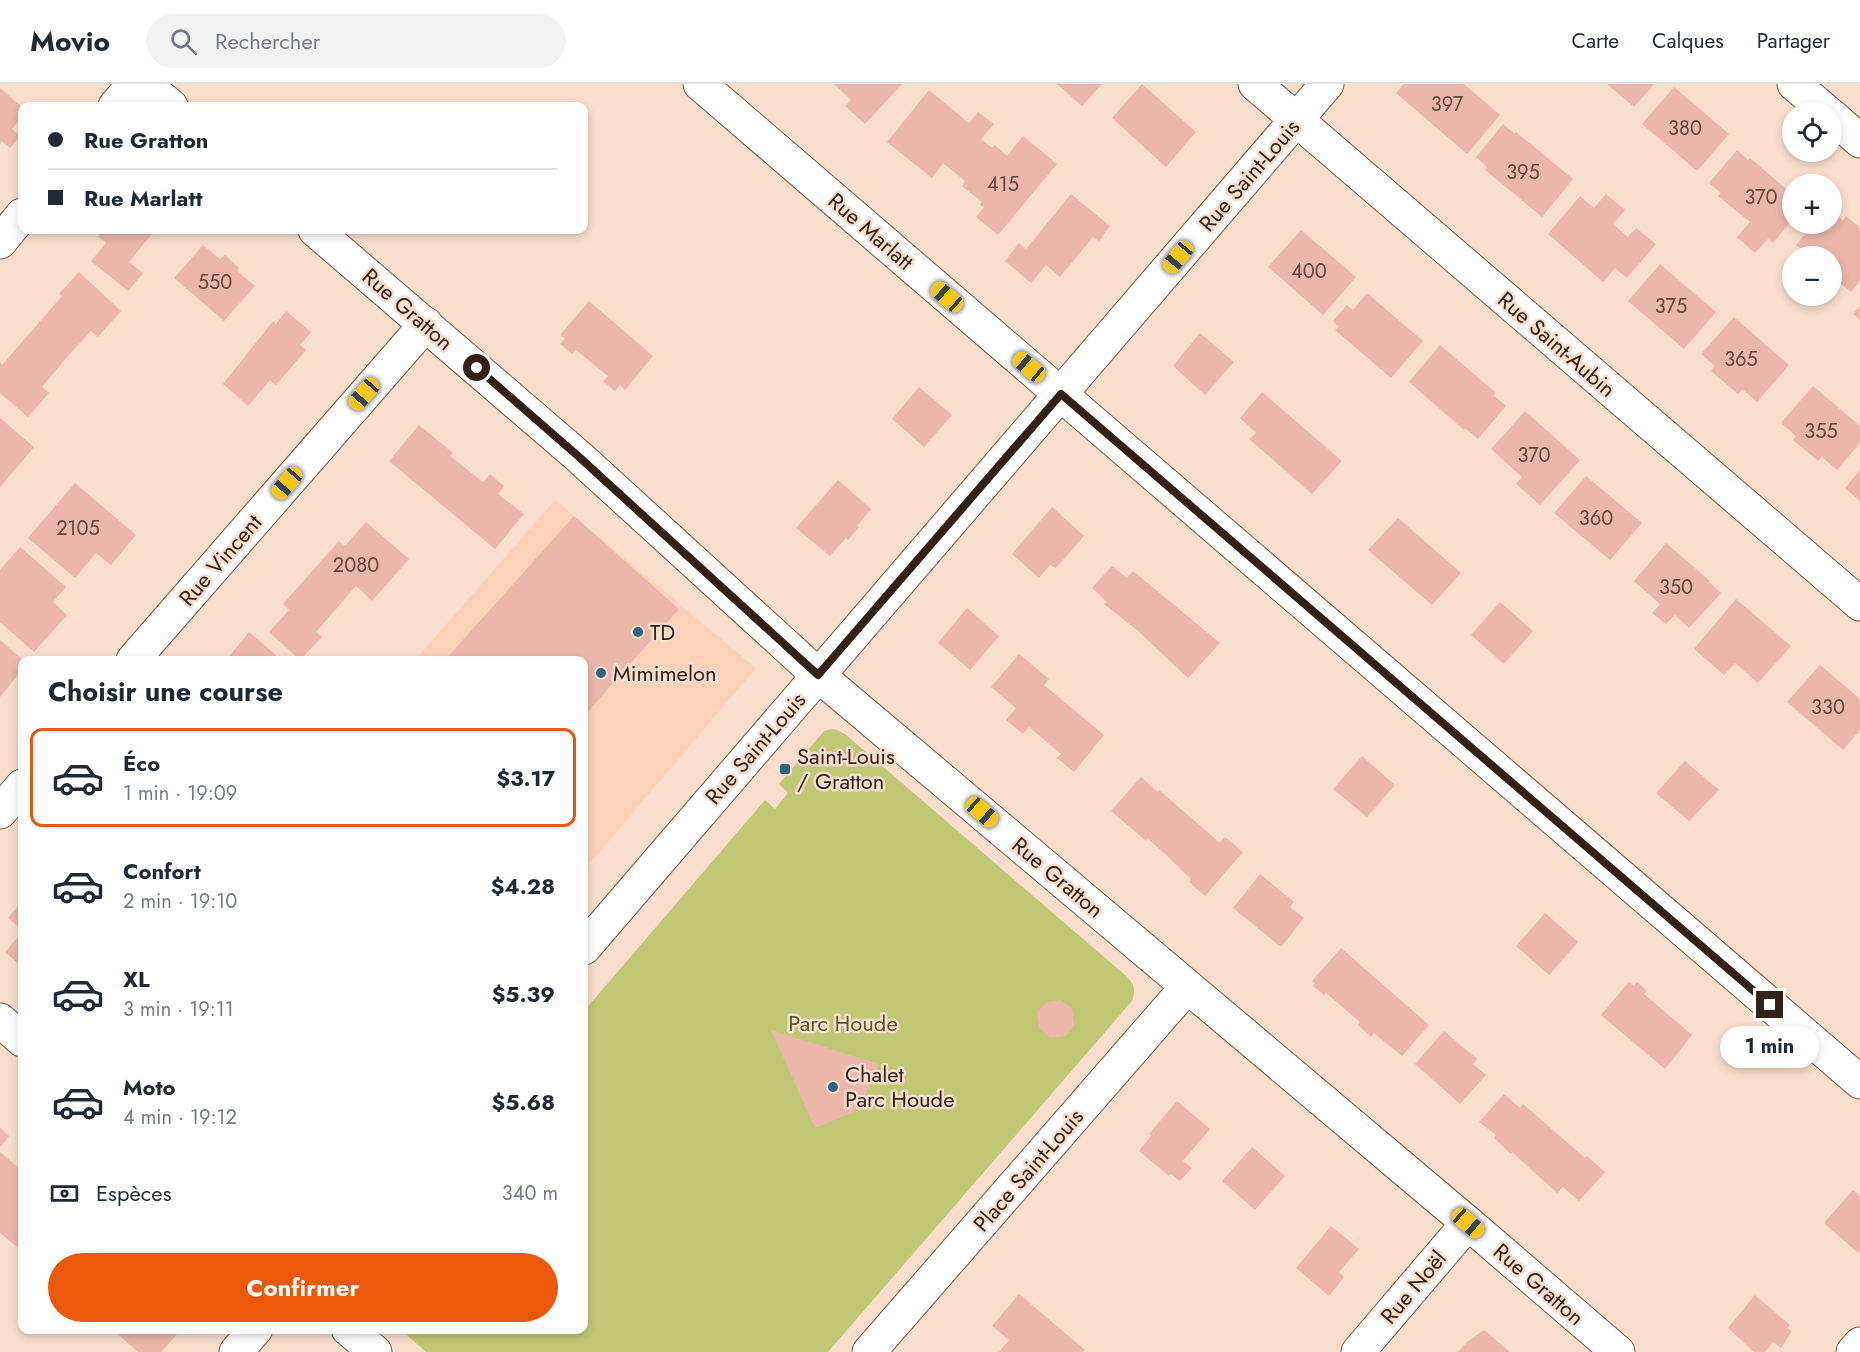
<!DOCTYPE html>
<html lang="fr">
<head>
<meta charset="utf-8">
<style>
  :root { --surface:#fff; --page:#f2f2f3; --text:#1f2937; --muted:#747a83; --line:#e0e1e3; --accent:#ea580c }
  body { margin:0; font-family:Jost,sans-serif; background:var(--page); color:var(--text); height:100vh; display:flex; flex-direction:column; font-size:22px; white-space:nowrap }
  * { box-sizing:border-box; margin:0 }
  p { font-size:20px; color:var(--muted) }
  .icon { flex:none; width:33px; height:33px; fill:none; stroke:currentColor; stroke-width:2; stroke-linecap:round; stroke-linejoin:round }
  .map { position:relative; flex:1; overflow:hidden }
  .panel { position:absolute; left:18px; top:572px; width:570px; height:678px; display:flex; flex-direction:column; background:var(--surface); border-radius:12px; box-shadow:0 3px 9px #0003 }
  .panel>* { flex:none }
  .hud { position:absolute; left:18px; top:18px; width:570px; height:132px; border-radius:12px; box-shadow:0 3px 9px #0003; display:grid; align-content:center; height:132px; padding:0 30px; background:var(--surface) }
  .fabs { position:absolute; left:1782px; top:18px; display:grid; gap:12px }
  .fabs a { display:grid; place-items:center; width:60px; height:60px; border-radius:50%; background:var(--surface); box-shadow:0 3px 9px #0003; font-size:30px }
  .end { position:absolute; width:27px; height:27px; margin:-14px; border:8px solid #322117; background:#fff; box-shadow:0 0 0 3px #fff }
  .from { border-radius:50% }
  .bubble { position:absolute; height:42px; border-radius:21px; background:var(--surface); box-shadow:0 3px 9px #0003; font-size:20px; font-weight:700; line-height:42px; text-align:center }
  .car { position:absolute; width:18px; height:36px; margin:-18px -9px; border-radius:8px; box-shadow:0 0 4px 2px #0007; background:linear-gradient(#f5c518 24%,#345 0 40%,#f5c518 0 76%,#345 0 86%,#f5c518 0) }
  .hud b { display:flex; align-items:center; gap:21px; height:57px; font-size:22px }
  .hud b+b { border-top:2px solid var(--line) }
  .hud i { width:15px; height:15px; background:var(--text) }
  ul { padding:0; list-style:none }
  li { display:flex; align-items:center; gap:18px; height:99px; margin:0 12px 9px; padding:0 18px; border:3px solid transparent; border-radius:12px }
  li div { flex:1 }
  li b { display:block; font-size:22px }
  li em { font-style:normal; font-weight:700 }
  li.selected { border-color:var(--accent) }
  li>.icon { width:54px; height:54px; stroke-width:1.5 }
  h2 { padding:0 30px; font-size:27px; line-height:72px }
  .pay { display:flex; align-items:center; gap:15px; height:66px; padding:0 30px; font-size:22px }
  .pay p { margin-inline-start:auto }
  .primary-button { display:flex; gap:12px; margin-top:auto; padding:12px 30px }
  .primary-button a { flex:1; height:69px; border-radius:36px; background:var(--accent); color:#fff; font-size:24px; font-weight:700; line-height:69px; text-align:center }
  header { display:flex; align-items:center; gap:36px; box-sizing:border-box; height:84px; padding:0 30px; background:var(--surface); border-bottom:2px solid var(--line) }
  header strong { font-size:28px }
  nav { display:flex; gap:33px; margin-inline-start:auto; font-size:21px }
  .search { width:420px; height:54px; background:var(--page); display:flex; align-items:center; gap:15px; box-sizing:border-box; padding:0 21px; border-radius:33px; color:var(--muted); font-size:22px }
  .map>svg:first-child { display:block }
</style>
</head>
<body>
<header>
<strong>Movio</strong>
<div class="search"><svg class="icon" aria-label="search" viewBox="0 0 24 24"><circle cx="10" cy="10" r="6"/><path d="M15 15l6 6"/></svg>Rechercher</div>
<nav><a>Carte</a><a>Calques</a><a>Partager</a></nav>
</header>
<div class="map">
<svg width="1860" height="1268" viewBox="0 0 1860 1268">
  <rect width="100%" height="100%" fill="#f9decd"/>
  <path fill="#fbd1b8" d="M555,416L756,584L584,786V576H415Z"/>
  <path fill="#c0c775" d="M832,645L837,646L845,650L1125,891C1134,900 1136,904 1132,917L828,1268H426L400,1245H584V927L765,716L775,725L788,709L779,700L824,647Z"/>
  <g fill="#ebb7ab">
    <path d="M834,0H902L865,40L845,22L851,16Z"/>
    <path d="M1057,0H1102L1082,22Z"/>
    <path d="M1142,0L1196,48L1166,83L1112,34Z"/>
    <path d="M1404,0H1464L1500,31L1467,70L1396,9Z"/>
    <path d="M1607,0H1654L1634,23Z"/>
    <path d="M1674,3L1729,50L1697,87L1642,40Z"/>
    <path d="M0,4L22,23V32L12,45L20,52L10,64L2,57L0,60Z"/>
    <path d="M929,6L969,39L978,28L994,40L981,55L992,64L995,61L1007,72L1023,52L1057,80L998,151L976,133L984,123L980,121L982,118L962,102L965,97L943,79L932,94L887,58Z"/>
    <path d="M1503,40L1515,50L1516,48L1573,95L1542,133L1485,86L1487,83L1476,73Z"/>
    <path d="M1737,66L1748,76L1750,74L1792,110V136L1773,159L1768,155L1755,169L1737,153L1750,138L1718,112L1721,109L1709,99Z"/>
    <path d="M1071,110L1110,142L1099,157L1093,153L1060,193L1046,181L1031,199L1005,177L1019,159L1026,165Z"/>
    <path d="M1606,110L1625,126L1613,140L1628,153L1636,144L1656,160L1627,194L1615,184L1603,198L1548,150L1580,112L1594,124Z"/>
    <path d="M1832,127L1843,137L1846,132L1860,144V197L1851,208L1832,192V172H1810L1796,161L1814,140H1832Z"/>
    <path d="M103,146H155L129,178L143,189L128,207L91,177L106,159L98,152Z"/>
    <path d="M1301,146L1356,193L1323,231L1268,183Z"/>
    <path d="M203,161L220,175L225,171L239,184L237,187L255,202L224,237L174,194Z"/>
    <path d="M1660,180L1716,228L1684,265L1628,217Z"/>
    <path d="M79,188L121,227L98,253L91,247L67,273L42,303L49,309L28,333L0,309V278L2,281L62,212L59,210Z"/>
    <path d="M1367,209L1423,257L1391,294L1335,246L1339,243L1333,237L1347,221L1353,226Z"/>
    <path d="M589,217L653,272L625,306L620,301L615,307L603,297L608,292L576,266L572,270L560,260L565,255L560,251Z"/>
    <path d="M1860,222V236L1853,230Z"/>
    <path d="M286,227L311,248L300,261L306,266L276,301L270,296L248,322L223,300L273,237L276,240Z"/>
    <path d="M1734,233L1789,281L1757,318L1742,305L1738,310L1711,287L1715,282L1701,270Z"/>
    <path d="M1200,249L1234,278L1205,311L1173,282Z"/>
    <path d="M1440,261L1496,309L1493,311L1506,322L1478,355L1465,344L1464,346L1409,298Z"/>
    <path d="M1813,302L1860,342V359L1837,386L1822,373L1818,377L1793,356L1796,352L1781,339Z"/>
    <path d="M919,303L952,331L924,363L892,335Z"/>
    <path d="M1262,308L1342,377L1312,410L1249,355L1256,349L1240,334Z"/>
    <path d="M1525,327L1580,376L1540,421L1516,400L1522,393L1491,365Z"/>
    <path d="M0,334L34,363L0,403Z"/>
    <path d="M419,341L453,369L450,372L483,398L490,390L504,402L498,410L524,430L495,465L389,377Z"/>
    <path d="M1860,386V417L1845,404Z"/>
    <path d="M1586,392L1642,439L1610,476L1554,429Z"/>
    <path d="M838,396L871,425L857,442L859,443L848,456L846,454L830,472L796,444Z"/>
    <path d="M75,399L136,451L111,481L96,469L75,494L28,454Z"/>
    <path d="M1052,423L1084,452L1056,484L1050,481L1039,494L1012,470Z"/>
    <path d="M574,432L679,525L584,632V576H445Z"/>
    <path d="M1398,434L1461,489L1432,521L1368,466Z"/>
    <path d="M366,438L409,475L372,517L356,502L316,548L322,553L300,576L269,548L289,526L283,520L339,457L345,462Z"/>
    <path d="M1666,459L1710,497L1709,498L1721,509L1689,544L1675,531L1666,540L1652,529L1660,520L1634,497Z"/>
    <path d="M20,463L66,503L53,518L67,531L34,568L0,538V486Z"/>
    <path d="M1112,482L1127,494L1133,487L1220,559L1188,594L1138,547L1104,520L1107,518L1092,504Z"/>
    <path d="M1736,515L1791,562L1758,599L1735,579L1724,591L1694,565Z"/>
    <path d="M1500,518L1533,547L1504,580L1471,551Z"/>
    <path d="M967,524L999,552L970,586L938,559Z"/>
    <path d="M249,548L282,576H226Z"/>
    <path d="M0,556L22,575V586L0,613Z"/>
    <path d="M1019,570L1049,595L1044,601L1104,651L1074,688L1057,674L1061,670L1029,643L1023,650L1006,636L1016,624L991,603Z"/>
    <path d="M1820,581L1860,615V646L1843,666L1787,618Z"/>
    <path d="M1362,672L1395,701L1367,733L1333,705Z"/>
    <path d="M1685,677L1719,706L1689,737L1656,709Z"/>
    <path d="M1141,693L1158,708L1159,706L1220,759L1225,753L1243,768L1205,812L1189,798L1191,795L1163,768L1148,755L1146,757L1111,727Z"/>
    <path d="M1260,790L1294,818L1290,823L1304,834L1281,863L1233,824Z"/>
    <path d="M22,817V846L8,834Z"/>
    <path d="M1545,829L1578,858L1549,891L1516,862Z"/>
    <path d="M22,848V883L5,868Z"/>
    <path d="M1341,864L1429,941L1402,972L1374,949L1371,953L1358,941L1360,938L1326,909L1324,911L1313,902L1315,899L1312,897Z"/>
    <path d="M1629,898L1634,902L1637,898L1647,907L1644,910L1692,951L1665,985L1601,931Z"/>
    <path d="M1061,916L1072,925L1074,941L1066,952L1050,954L1039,944L1037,929L1046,918Z"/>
    <path d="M771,946L879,980L859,1026L815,1044Z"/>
    <path d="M1444,947L1477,975L1473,980L1486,991L1460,1020L1415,980Z"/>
    <path d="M1504,1010L1520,1024L1523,1020L1585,1074L1587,1072L1605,1088L1579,1117L1563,1103L1557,1109L1512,1068L1511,1070L1494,1054L1496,1051L1479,1038Z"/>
    <path d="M1177,1017L1210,1045L1183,1077L1192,1084L1180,1097L1171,1090L1169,1092L1139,1067L1151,1052L1149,1050Z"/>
    <path d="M0,1044L9,1052L0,1063Z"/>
    <path d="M1252,1063L1285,1092L1255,1126L1222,1097Z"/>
    <path d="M0,1068L22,1087V1167L0,1149Z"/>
    <path d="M1853,1106L1860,1112V1166L1858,1169L1824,1139Z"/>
    <path d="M1331,1142L1359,1165L1339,1188L1344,1193L1329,1212L1296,1184Z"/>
    <path d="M1019,1210L1085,1266L1083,1268H999L1009,1256L992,1242Z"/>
    <path d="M1755,1211L1790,1241L1787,1244L1792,1247L1781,1264L1773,1258L1765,1268H1754L1728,1244Z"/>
    <path d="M112,1245H182L161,1268H138Z"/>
    <path d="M1484,1246L1510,1268H1458L1467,1258Z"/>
  </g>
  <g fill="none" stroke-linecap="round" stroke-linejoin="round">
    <g stroke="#7d573f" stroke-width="35">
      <g id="minor">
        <path d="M144,0L171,22"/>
        <path d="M700,0L1860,998"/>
        <path d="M1255,0L1860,520"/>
        <path d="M1794,0L1827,28"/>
        <path d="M115,22L134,0"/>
        <path d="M1832,32L1860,57"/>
        <path d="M315,146L578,372L818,591L1468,1139L1618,1268"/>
        <path d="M0,158L22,131"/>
        <path d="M133,576L426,240"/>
        <path d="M0,728L22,702"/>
        <path d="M584,864L1327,0"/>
        <path d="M0,936L22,956"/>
        <path d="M348,1245L375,1268"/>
        <path d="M236,1268L256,1245"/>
        <path d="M869,1268L1187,903"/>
        <path d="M1358,1268L1468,1139"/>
        <path d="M1853,1268L1860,1260"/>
      </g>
    </g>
    <use href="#minor" stroke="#fff" stroke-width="33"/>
  </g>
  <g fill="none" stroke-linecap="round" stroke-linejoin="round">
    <path stroke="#322117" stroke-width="8" d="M477,284L578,372L818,591L1061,310L1770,921"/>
  </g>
  <g fill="#2e6580" stroke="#f9decd" stroke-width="2">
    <circle cx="638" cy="548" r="6"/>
    <circle cx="601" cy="589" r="6"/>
    <rect x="779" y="679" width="12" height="12" rx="3"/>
    <circle cx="833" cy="1003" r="6"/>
  </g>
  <g text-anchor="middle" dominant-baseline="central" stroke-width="5" stroke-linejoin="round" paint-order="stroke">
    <g font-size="20" fill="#60463c">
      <text x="1447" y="20">397</text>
      <text x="1685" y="44">380</text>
      <text x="1523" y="88">395</text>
      <text x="1003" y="100">415</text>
      <text x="1761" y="113">370</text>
      <text x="1309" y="187">400</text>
      <text x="215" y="198">550</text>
      <text x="1671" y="222">375</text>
      <text x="1741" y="275">365</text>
      <text x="1821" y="347">355</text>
      <text x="1534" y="371">370</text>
      <text x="1596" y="434">360</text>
      <text x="78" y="444">2105</text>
      <text x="356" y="481">2080</text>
      <text x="1676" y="503">350</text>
      <text x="1828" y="623">330</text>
    </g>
    <g font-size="22" fill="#322117" stroke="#f9decd">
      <text transform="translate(1249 91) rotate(-49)">Rue Saint-Louis</text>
      <text transform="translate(871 147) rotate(41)">Rue Marlatt</text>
      <text transform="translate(408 225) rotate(41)">Rue Gratton</text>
      <text transform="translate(1557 260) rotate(41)">Rue Saint-Aubin</text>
      <text transform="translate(220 476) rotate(-49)">Rue Vincent</text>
      <text transform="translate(755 664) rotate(-49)">Rue Saint-Louis</text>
      <text transform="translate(1058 793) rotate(40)">Rue Gratton</text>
      <text transform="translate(1028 1086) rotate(-49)">Place Saint-Louis</text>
      <text transform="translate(1539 1200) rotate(41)">Rue Gratton</text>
      <text transform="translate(1413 1203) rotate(-50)">Rue Noël</text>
    </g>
    <g font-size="22" fill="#322117" stroke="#f9decd" text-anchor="start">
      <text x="650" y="548">TD</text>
      <text x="613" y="589">Mimimelon</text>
      <text x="797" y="672">Saint-Louis<tspan x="797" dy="25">/ Gratton</tspan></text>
      <text x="845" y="990">Chalet<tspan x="845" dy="25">Parc Houde</tspan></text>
    </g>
    <g font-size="22" fill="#555923" stroke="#f9decd">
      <text x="843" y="939">Parc Houde</text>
    </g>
  </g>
</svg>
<div class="fabs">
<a><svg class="icon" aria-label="locate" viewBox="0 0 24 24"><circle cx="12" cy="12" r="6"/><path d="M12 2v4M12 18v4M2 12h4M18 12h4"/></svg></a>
<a>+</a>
<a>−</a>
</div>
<i class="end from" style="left:477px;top:284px"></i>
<i class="end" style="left:1770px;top:921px"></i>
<div class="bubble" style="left:1720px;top:942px;width:99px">1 min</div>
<i class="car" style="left:1178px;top:173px;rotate:220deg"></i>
<i class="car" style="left:947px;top:213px;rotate:311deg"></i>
<i class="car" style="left:1029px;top:283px;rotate:310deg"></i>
<i class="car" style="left:364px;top:310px;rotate:221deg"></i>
<i class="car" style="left:287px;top:399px;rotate:221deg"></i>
<i class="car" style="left:982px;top:728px;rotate:131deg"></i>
<i class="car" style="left:1468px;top:1139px;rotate:131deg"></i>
<div class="hud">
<b><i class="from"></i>Rue Gratton</b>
<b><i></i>Rue Marlatt</b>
</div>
<section class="panel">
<h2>Choisir une course</h2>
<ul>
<li class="selected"><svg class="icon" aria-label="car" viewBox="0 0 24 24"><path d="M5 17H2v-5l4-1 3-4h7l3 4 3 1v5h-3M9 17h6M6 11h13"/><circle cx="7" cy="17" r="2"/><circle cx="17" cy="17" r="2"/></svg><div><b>Éco</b><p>1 min · 19:09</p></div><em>$3.17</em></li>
<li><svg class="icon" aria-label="car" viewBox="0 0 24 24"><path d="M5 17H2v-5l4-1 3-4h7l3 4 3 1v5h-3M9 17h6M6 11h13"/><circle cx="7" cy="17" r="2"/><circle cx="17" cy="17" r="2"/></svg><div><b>Confort</b><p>2 min · 19:10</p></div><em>$4.28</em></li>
<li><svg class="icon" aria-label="car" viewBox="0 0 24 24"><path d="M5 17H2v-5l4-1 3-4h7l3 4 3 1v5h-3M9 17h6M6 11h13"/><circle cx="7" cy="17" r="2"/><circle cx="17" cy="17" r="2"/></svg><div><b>XL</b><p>3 min · 19:11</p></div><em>$5.39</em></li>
<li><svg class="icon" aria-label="car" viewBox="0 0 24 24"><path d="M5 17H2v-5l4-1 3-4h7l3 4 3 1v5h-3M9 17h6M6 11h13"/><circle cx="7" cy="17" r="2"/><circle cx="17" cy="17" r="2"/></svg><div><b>Moto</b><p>4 min · 19:12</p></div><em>$5.68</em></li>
</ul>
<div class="pay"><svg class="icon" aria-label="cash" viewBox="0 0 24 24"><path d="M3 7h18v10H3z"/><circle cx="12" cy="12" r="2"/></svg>Espèces<p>340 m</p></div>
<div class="primary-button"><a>Confirmer</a></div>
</section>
</div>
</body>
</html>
